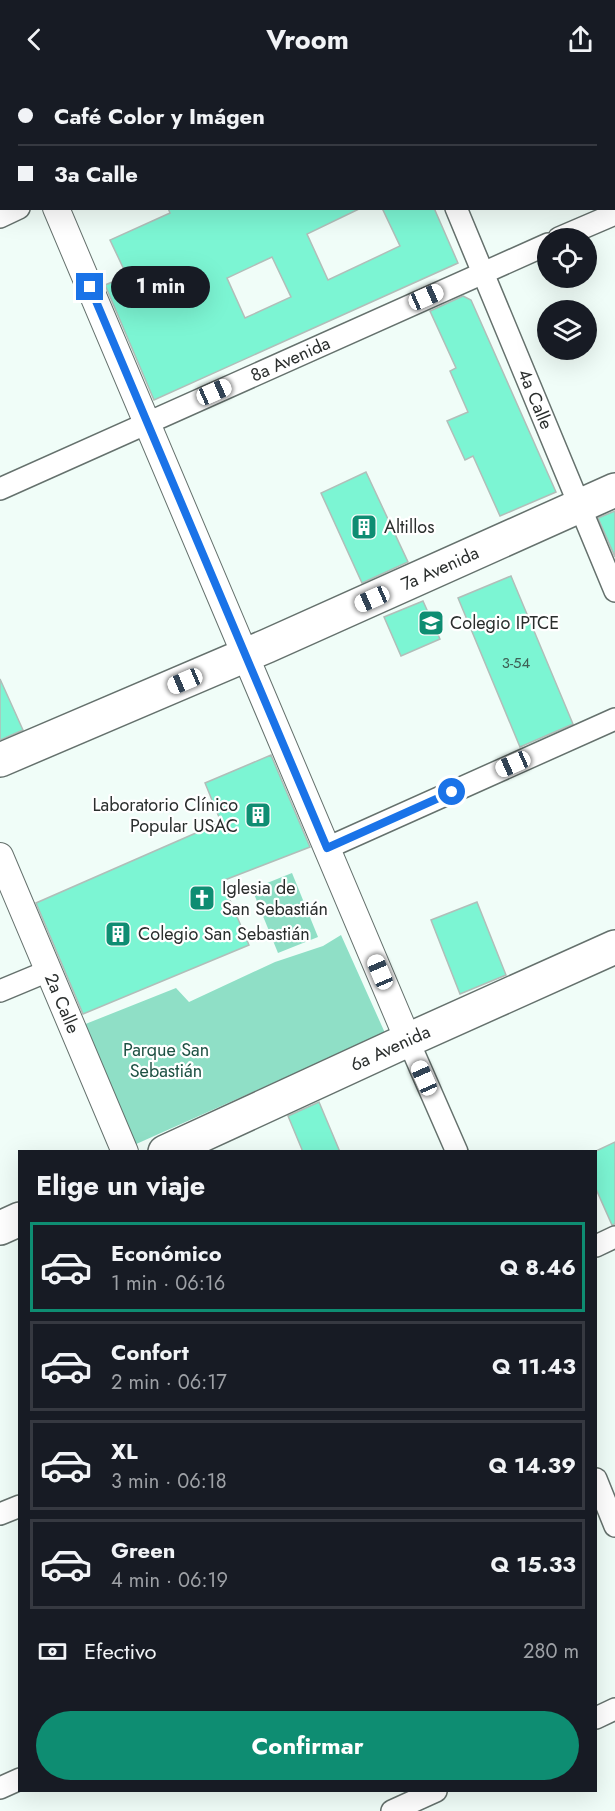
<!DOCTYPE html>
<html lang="es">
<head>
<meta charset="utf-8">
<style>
  :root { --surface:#171b24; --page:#242831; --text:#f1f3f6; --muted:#9ea1a6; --line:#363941; --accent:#0e8d72 }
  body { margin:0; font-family:Jost,sans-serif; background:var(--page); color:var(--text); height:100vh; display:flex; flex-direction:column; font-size:22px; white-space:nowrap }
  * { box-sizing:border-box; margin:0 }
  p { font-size:20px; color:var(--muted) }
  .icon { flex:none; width:33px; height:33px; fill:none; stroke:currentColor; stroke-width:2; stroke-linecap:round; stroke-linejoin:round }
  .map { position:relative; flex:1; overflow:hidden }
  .details { position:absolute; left:18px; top:1072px; width:579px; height:642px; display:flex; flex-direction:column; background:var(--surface); border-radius:0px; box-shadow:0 6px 24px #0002 }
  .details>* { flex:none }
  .top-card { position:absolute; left:0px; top:0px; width:615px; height:132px; box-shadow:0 6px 24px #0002; display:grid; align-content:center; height:132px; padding:0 18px; background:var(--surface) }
  .controls { position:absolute; left:537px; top:150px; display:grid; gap:12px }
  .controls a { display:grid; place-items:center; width:60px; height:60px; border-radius:50%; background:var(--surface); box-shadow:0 6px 24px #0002; font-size:30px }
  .end { position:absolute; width:27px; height:27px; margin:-14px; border:8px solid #1a73e8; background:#fff; box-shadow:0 0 0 3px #fff }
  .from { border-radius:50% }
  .bubble { position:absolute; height:42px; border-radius:21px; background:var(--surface); box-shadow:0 6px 24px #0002; font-size:20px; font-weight:700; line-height:42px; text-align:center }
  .car { position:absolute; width:18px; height:36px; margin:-18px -9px; border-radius:8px; box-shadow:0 0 4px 2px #0007; background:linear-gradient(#fff 24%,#345 0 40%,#fff 0 76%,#345 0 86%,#fff 0) }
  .top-card b { display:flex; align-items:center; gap:21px; height:57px; font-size:22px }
  .top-card b+b { border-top:2px solid var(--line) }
  .top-card i { width:15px; height:15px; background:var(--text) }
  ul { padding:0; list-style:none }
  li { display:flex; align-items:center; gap:18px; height:90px; margin:0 12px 9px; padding:0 6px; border:3px solid var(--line); border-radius:0px }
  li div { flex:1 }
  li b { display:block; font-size:22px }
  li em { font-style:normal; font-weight:700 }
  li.selected { border-color:var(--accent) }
  li>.icon { width:54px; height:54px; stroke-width:1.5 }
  h2 { padding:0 18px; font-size:27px; line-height:72px }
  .pay { display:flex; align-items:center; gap:15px; height:66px; padding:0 18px; font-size:22px }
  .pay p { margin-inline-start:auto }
  .primary-button { display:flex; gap:12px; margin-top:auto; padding:12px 18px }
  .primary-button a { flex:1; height:69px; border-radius:36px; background:var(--accent); color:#fff; font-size:24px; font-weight:700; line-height:69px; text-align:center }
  header { display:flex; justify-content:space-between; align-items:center; height:78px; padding:0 18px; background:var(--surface); font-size:27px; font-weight:700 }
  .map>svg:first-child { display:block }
</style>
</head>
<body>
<header><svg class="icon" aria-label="back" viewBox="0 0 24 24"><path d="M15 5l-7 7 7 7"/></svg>Vroom<svg class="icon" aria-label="share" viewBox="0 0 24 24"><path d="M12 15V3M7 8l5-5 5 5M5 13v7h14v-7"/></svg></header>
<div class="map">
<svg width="615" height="1733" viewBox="0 0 615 1733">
  <rect width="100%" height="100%" fill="#f0fdf8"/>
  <g fill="#8fdfc6">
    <path d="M292,795L318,859L278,875L252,811Z"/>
    <path d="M341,857L385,955L134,1067L83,947L176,910L189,924L275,884L323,868Z"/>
  </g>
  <g fill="#7cf5d3" stroke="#b1beb9" stroke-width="1.5" fill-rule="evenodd">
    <path d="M168,130H361L307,156L328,202L400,168L382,130H434L458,185L154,322L105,207L127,198L110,162L170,135ZM272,179L291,219L245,240L227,200Z"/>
    <path d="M463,218L471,222L556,414L500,438L473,378L465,382L447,343L468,334L450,293L456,290L430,233Z"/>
    <path d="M366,394L408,484L362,505L321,415Z"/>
    <path d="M615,433V479L598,440Z"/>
    <path d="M511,498L573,646L520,669L458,520Z"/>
    <path d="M423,523L440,561L401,578L384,539Z"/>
    <path d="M0,601L23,652L0,662Z"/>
    <path d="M271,677L310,769L222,803L249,867L83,936L36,825L221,744L205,705Z"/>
    <path d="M477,824L506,897L460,916L431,842Z"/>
    <path d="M319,1024L340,1074H303L288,1038Z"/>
    <path d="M615,1064V1146L612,1147L596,1111V1073Z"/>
  </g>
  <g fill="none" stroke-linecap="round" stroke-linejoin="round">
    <g stroke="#65716d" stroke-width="24">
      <g id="minor">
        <path d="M196,0L197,2"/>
        <path d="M403,0V2"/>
        <path d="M303,2L306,0"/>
        <path id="s1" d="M456,130L615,513"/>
        <path d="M0,139L19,130"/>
        <path d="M559,160L615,136"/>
        <path id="s2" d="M0,411L548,166"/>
        <path d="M327,770L615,641"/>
        <path d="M0,913L48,893"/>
        <path d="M408,962L457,1074"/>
        <path d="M596,1168L615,1159"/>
        <path d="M596,1401L615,1448"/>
        <path d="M0,1436L20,1428"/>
        <path d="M596,1640L615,1631"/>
        <path d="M0,1710L20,1701"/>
        <path d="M392,1733L436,1713"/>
      </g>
    </g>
    <g stroke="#65716d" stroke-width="28">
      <g id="tertiary">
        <path d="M1,0L2,2"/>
        <path d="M56,130L408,962"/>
        <path id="s3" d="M0,778L125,1074"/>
      </g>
    </g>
    <g stroke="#65716d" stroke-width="36">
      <g id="primary">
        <path id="s4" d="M0,682L267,568L615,412"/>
        <path id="s5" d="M165,1074L408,962L615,869"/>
        <path d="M0,1150L20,1141"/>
      </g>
    </g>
    <use href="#minor" stroke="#fff" stroke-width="21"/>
    <use href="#tertiary" stroke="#fff" stroke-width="26"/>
    <use href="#primary" stroke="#fff" stroke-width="33"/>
  </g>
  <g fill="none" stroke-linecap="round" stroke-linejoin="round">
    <path stroke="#1a73e8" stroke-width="8" d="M90,209L327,770L452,714"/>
  </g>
  <defs>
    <g id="building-square" transform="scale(1.35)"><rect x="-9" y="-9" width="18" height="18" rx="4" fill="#0e8d72" stroke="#fff"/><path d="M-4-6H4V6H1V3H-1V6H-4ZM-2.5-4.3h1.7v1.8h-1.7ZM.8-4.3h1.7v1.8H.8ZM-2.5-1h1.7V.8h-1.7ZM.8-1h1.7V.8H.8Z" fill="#fff"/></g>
    <g id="school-square" transform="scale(1.35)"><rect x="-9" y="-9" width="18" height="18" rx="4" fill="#0e8d72" stroke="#fff"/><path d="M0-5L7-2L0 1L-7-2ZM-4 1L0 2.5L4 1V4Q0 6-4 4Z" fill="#fff"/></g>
    <g id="church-square" transform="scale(1.35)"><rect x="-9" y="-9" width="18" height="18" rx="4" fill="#0e8d72" stroke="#fff"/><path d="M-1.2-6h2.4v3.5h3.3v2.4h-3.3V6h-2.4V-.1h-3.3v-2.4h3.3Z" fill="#fff"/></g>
  </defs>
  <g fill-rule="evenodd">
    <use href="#building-square" x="364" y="449"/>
    <use href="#school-square" x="431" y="545"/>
    <use href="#building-square" x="258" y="737"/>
    <use href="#church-square" x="202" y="820"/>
    <use href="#building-square" x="118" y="856"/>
  </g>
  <g text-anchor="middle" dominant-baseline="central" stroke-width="4.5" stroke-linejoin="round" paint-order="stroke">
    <g font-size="15" fill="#3e6056">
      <text x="516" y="585">3-54</text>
    </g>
    <g font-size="18" fill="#2a2e2d" stroke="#fff">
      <text stroke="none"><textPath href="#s2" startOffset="318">8a Avenida</textPath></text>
      <text stroke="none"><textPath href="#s1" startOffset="207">4a Calle</textPath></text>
      <text stroke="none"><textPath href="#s4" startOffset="480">7a Avenida</textPath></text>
      <text stroke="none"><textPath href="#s3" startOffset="160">2a Calle</textPath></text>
      <text stroke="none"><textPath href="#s5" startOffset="248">6a Avenida</textPath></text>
    </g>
    <g font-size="18" fill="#2a2e2d" stroke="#fff" text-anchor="start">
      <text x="384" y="449">Altillos</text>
      <text x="450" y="545">Colegio IPTCE</text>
      <text x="238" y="727" text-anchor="end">Laboratorio Clínico<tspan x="238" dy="21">Popular USAC</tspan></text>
      <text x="222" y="810">Iglesia de<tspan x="222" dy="21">San Sebastián</tspan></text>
      <text x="138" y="856">Colegio San Sebastián</text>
    </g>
    <g font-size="18" fill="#1d5143" stroke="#fff">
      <text x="166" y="972">Parque San<tspan x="166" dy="21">Sebastián</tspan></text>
    </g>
  </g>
</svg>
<div class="controls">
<a><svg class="icon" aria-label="locate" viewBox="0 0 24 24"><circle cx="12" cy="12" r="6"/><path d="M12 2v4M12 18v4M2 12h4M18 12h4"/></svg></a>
<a><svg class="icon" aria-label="layers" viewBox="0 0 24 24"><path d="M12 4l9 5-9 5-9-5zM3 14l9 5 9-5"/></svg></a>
</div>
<i class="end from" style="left:452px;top:714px"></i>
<i class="end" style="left:90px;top:209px"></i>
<div class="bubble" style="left:111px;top:188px;width:99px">1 min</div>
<i class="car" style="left:426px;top:219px;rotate:66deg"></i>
<i class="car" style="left:214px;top:314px;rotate:66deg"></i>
<i class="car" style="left:372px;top:521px;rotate:246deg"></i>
<i class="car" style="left:185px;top:603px;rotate:247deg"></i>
<i class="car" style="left:513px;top:686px;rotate:246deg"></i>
<i class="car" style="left:380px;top:894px;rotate:337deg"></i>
<i class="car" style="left:424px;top:1000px;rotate:336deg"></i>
<div class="top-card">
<b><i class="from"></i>Café Color y Imágen</b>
<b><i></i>3a Calle</b>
</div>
<section class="details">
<h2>Elige un viaje</h2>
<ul>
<li class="selected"><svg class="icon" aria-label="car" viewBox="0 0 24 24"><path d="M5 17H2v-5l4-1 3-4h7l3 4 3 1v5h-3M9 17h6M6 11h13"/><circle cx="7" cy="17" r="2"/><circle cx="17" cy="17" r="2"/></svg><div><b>Económico</b><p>1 min · 06:16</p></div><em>Q 8.46</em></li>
<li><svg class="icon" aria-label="car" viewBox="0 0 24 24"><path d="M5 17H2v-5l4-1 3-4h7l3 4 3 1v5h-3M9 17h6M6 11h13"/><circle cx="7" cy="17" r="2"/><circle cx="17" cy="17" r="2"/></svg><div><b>Confort</b><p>2 min · 06:17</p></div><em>Q 11.43</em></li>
<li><svg class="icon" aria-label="car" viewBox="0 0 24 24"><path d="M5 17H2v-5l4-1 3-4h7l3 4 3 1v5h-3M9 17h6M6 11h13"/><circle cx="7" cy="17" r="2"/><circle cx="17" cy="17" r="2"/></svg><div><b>XL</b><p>3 min · 06:18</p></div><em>Q 14.39</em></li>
<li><svg class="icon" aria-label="car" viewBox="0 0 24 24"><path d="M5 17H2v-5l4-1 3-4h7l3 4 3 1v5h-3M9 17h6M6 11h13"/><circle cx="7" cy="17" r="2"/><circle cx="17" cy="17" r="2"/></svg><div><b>Green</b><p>4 min · 06:19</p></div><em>Q 15.33</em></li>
</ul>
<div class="pay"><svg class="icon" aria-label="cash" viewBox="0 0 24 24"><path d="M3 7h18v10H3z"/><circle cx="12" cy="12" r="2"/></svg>Efectivo<p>280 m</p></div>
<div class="primary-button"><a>Confirmar</a></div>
</section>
</div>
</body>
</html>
